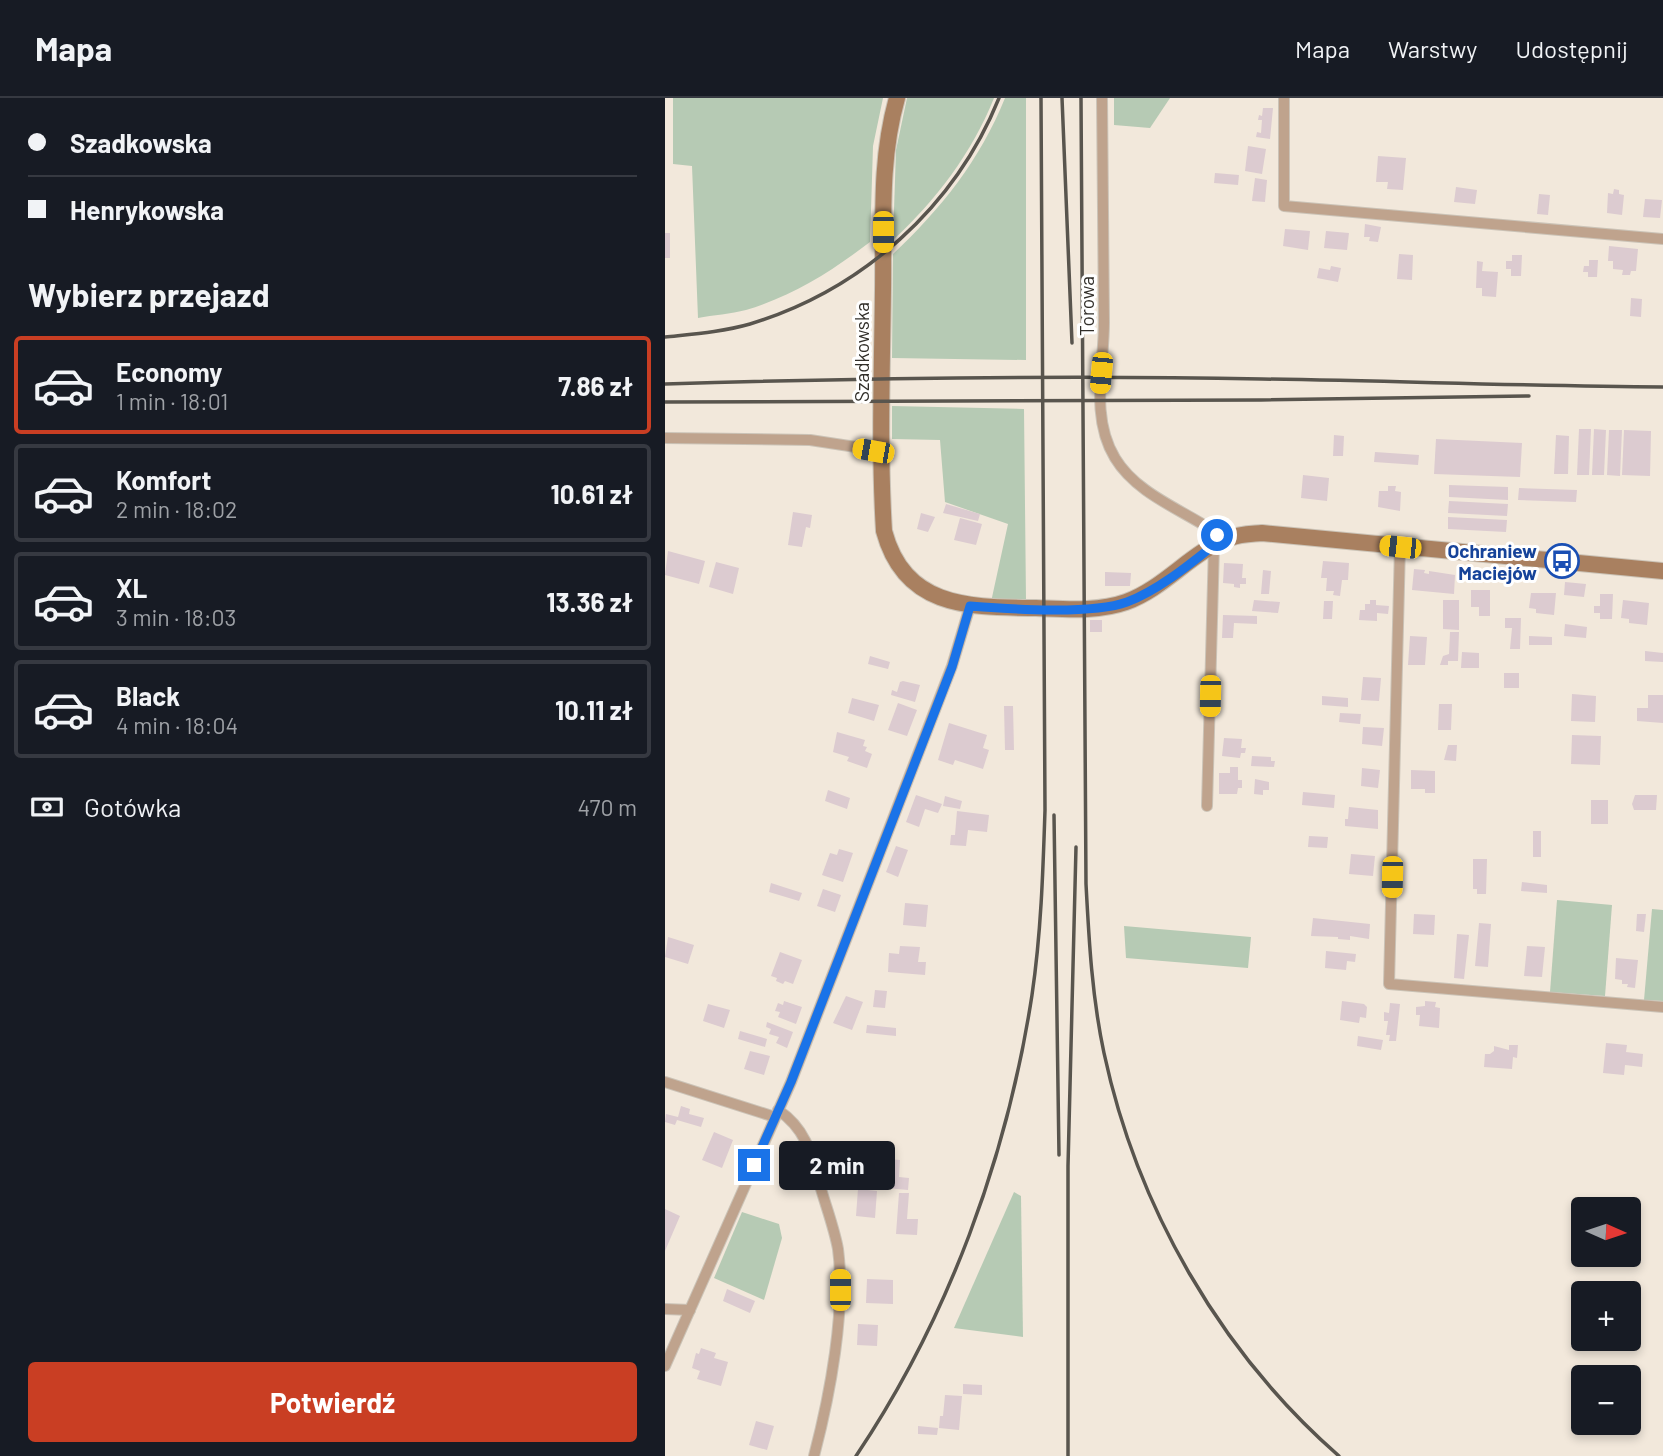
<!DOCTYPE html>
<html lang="pl">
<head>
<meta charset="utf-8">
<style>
  :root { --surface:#171b24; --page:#242831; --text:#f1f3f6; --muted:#9ea1a6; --line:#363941; --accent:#c93e23 }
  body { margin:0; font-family:Barlow,sans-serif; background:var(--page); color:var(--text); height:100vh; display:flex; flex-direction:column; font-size:26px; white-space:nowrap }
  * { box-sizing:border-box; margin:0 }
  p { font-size:23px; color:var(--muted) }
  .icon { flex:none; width:38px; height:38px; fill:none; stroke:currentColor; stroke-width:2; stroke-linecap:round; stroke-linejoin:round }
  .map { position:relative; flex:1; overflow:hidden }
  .side { display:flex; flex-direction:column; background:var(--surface); width:665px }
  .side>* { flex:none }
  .top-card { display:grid; align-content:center; height:154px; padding:0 28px; background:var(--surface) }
  .needle { width:46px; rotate:93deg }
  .fabs { position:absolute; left:906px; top:1099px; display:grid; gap:14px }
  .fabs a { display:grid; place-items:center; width:70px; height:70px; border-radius:7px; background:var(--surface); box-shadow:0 4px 10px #0003; font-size:35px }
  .end { position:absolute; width:32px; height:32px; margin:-16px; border:9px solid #1a73e8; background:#fff; box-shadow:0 0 0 4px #fff }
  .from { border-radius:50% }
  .bubble { position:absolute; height:49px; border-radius:7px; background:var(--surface); box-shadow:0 4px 10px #0003; font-size:23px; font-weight:700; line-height:49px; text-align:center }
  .car { position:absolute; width:21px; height:42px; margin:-21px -10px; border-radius:9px; box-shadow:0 0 5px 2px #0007; background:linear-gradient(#f5c518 24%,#345 0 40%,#f5c518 0 76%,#345 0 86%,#f5c518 0) }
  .top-card b { display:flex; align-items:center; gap:24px; height:66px; font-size:26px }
  .top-card b+b { border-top:2px solid var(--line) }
  .top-card i { width:18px; height:18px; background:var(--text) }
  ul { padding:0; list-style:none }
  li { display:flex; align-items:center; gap:21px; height:98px; margin:0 14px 10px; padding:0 14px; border:4px solid var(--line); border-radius:7px }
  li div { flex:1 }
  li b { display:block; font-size:26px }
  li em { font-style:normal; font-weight:700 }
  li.on { border-color:var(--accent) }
  li>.icon { width:63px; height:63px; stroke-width:1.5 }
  h2 { padding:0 28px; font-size:32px; line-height:84px }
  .pay { display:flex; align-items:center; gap:18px; height:77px; padding:0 28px; font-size:26px }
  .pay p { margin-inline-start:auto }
  .button { display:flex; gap:14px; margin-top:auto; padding:14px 28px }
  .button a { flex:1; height:80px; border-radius:7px; background:var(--accent); color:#fff; font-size:28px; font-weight:700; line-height:80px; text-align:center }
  header { display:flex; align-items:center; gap:42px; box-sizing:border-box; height:98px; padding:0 35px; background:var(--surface); border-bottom:2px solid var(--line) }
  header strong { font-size:33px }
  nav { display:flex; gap:38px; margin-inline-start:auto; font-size:24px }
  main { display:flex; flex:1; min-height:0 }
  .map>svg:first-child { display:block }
</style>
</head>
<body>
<header>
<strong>Mapa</strong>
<nav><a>Mapa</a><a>Warstwy</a><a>Udostępnij</a></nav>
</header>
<main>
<section class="side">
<div class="top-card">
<b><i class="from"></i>Szadkowska</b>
<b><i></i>Henrykowska</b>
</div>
<h2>Wybierz przejazd</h2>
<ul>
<li class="on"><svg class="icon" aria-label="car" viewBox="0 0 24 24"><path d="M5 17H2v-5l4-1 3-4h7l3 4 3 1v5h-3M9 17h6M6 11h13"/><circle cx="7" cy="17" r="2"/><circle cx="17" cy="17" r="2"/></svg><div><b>Economy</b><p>1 min · 18:01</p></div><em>7.86 zł</em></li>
<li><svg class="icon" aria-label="car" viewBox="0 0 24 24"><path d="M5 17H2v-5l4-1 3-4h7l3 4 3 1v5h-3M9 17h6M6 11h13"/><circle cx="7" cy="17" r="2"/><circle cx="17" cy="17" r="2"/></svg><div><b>Komfort</b><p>2 min · 18:02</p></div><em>10.61 zł</em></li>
<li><svg class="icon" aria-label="car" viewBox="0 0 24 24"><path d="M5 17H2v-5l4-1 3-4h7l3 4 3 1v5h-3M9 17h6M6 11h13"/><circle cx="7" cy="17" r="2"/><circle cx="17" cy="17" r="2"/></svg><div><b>XL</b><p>3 min · 18:03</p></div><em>13.36 zł</em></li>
<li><svg class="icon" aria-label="car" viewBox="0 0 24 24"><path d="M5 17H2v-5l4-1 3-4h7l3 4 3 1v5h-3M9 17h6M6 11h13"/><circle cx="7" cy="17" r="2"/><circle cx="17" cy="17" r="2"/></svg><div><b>Black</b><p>4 min · 18:04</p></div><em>10.11 zł</em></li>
</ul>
<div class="pay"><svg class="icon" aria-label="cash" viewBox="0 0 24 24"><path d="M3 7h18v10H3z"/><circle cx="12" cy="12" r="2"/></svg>Gotówka<p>470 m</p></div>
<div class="button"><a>Potwierdź</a></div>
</section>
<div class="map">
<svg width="998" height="1358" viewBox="0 0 998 1358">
  <rect width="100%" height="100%" fill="#f2e8db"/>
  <g fill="#b6cab4">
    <path d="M8,0H218L208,48L205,144C167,173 128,198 81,212C66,216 48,217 33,220L27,68L8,66Z"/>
    <path d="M242,0H329C307,55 271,102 228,142L231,52Z"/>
    <path d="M340,0H361V262L227,260L228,156C276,111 315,62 340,0Z"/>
    <path d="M449,0H505L485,30L449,27Z"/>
    <path d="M227,308L359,311L361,503L326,504L343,426L280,404L275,342L227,341Z"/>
    <path d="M892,802L947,807L940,898L885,894Z"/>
    <path d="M987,811L998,812V903L979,902Z"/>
    <path d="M459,828L586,839L583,870L461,860Z"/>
    <path d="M349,1094L356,1098L358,1239L289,1230Z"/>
    <path d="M77,1114L114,1126L117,1140L99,1202L49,1180Z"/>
  </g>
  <g fill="#dccbd0">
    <path d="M598,10H608L605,41L591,39L592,34L596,35L597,22H593L594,17L597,18Z"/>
    <path d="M583,48L601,51L597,76L580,73Z"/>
    <path d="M713,58L741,60L738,92L722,91L723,84H711Z"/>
    <path d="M550,75L574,77L573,87L549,85Z"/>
    <path d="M590,80L602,82L600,104L587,103Z"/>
    <path d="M791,89L812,92L810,106L789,104Z"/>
    <path d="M949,91L954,92V96L959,97L957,117L942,115L943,95L948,96Z"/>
    <path d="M874,96L885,97L883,117L872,116Z"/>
    <path d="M980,101L997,102L995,120L978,119Z"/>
    <path d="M700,126L716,129L713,144L704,143L705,139H699Z"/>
    <path d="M620,131L645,133L643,152L618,148Z"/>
    <path d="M661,133L684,135L682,152L659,150Z"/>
    <rect x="0" y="135" width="5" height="25"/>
    <path d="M944,148L973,151L971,173H966L965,177H957L958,172L948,171V163H943Z"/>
    <path d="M734,156L748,157L747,182L732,181Z"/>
    <path d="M847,157H857L856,178H846V171H841V163H847Z"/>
    <path d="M924,162H933L932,179H923V174H918L919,168H924Z"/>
    <path d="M812,163L818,164L817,173L833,174L831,199L817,198V190H811Z"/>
    <path d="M666,168L676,170L673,184L652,180L654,170L665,172Z"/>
    <path d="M966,200L977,201L976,219L965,218Z"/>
    <path d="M914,331H926L924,377H912Z"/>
    <path d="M929,331L941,332L939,377H927Z"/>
    <path d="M944,332H957L955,378L942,377Z"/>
    <path d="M959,332L986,333L985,378L957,377Z"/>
    <path d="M669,337L679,338L678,358H668Z"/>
    <path d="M891,337L904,338L903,376H889Z"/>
    <path d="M771,341L857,345L855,379L769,376Z"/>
    <path d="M710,354L754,357L753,367L709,364Z"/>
    <path d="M638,377L664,380L662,403L636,400Z"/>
    <path d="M784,387L843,389V402L784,399Z"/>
    <path d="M723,388H731L730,393L736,394L735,413L713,409L714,393H723Z"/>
    <path d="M854,390L912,392L911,404L853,402Z"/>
    <path d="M784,403L843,406L842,418L783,415Z"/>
    <path d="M281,406L315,416L313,423L278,415Z"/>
    <path d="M128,414L147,417L145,430L141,429L137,449L123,447Z"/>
    <path d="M256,415L270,419L263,434L252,431Z"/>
    <path d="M783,419L842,422L841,434L783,431Z"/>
    <path d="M295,420L317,426L311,447L289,442Z"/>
    <path d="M3,453L40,463L34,486L0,477Z"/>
    <path d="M658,463L684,465L683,482H677L675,498L668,497L669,493H661L662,480H656Z"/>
    <path d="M51,464L74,470L68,496L44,489Z"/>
    <path d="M559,465L578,466L577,480H581V486H575V490L569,489V486L558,485Z"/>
    <path d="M749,471L760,472L759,475L764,476V473L790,477L789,496L747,492Z"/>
    <path d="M598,472L606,473L604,496H596Z"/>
    <path d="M440,474L466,475L465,488H440Z"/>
    <path d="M900,484L921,486L919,499L899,497Z"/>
    <path d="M806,492H825V518H814V509H806Z"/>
    <path d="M866,495H891L889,517L871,515V511L864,510Z"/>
    <path d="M935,496H948L947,521H935V515H929V508H935Z"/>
    <path d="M589,502L615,504L613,515L587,513Z"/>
    <path d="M705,502H711V507L724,508L723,516L712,515V523L694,522L695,512H700V506H705Z"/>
    <path d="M778,502H794V532L778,531Z"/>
    <path d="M958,502L984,505L982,527L964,525V521L956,520Z"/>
    <path d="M659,503H668L667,521H658Z"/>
    <path d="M558,517L592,518V526L569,525L568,540H557Z"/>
    <path d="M840,520H856L855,551H845L847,530H840Z"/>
    <rect x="425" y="522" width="12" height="12"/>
    <path d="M900,526L922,529L921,540L899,538Z"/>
    <path d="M785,534H794L793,563H783V567H775L778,558L784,556Z"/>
    <path d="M745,538L762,539L760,567H743Z"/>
    <path d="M864,538L887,539V547H864Z"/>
    <path d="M980,553L998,555V564L980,563Z"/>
    <path d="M797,554L814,555V570H796Z"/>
    <path d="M205,558L225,564L223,571L203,566Z"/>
    <rect x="839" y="575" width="15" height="15"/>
    <path d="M698,579L716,580L714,603L696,602Z"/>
    <path d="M238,583L255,587L250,604L226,597L227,592L232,594L235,584Z"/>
    <path d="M907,596L931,598L930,624L906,623Z"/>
    <path d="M983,597H998V625L972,623V610H983Z"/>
    <path d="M657,598L683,600V609L657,607Z"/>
    <path d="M187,600L214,607L209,623L183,615Z"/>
    <path d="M233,605L252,612L242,638L223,632Z"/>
    <path d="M774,606H787L786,632H773Z"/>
    <path d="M339,608H348L349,652H340Z"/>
    <path d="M675,615L696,616L695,626L674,624Z"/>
    <path d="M284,625L322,637L318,650L324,652L318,671L290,662L288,667L273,662Z"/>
    <path d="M698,629L719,630L717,648L697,646Z"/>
    <path d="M172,634L200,642L198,648L202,649L200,653L207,656L202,670L182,663L184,659L168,654Z"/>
    <path d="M907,637L936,638L935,667L906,666Z"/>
    <path d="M559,640L577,641L576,650H581L580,655H576L575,660L557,658Z"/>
    <path d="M783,647H792L791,663L779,662Z"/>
    <path d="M587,658L606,659V663H610L609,669L586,668Z"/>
    <path d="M565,669H573V682H577V690H573L572,696H554V675H565Z"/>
    <path d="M697,670L715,672L713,690L696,688Z"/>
    <path d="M746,672L770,673V695H760V691H746Z"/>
    <path d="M590,681L604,684V692H598V697L589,696Z"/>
    <path d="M163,692L185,700L182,711L160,703Z"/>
    <path d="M638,694L670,697L669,710L637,707Z"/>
    <path d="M251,697L277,706L273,715L260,711L254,729L241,724Z"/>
    <path d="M970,697H992L991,712H969L967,706Z"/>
    <path d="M280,698L297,703L295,711L278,708Z"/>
    <rect x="926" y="702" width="17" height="24"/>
    <path d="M684,709L713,712V731L680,728V721H683Z"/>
    <path d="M292,713L324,717L322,734L303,732L301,748L285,747L286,737H290Z"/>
    <rect x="868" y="733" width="8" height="26"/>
    <path d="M644,738L663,739L662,750L643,749Z"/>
    <path d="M231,748L243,752L233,779L221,774Z"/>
    <path d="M174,751L188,755L178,784L157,777L165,755L172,757Z"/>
    <path d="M686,756L710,758L708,778L684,776Z"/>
    <path d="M808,761H822L821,796H812V791H808Z"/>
    <path d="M857,784L882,787V795L856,793Z"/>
    <path d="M106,785L137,795L134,803L104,794Z"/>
    <path d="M158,791L176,797L170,814L152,808Z"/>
    <path d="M240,805L263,807L261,829L238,827Z"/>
    <path d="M749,816L770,817L769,837L748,836Z"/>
    <path d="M972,816H981L979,834L971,833Z"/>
    <path d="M648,820L705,826L704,841L685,838V842L673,841V839L646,838Z"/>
    <path d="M814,825L826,826L823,869L810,868Z"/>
    <path d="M792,836L804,837L799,881L789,880Z"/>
    <path d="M3,839L29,847L23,866L0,859Z"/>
    <path d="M235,848L255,849L253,864H261L260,877L223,874L224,855L234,856Z"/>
    <path d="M862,848L880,849L877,879L859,878Z"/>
    <path d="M661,853L691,856L690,864L682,863L681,872L660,870Z"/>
    <path d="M115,854L137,862L128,886L120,883L118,886L111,883L112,880L106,878Z"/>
    <path d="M951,860L973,862L970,890L962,889L963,886H957V882L950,881Z"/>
    <path d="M210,892L222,893L220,910L208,909Z"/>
    <path d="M181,898L198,904L187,932L168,925Z"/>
    <path d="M119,903L137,909L131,926L113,919L115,914L110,913L113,905L118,907Z"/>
    <path d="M677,903L699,906L702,909L701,920L695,919L694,925L675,922Z"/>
    <path d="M760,903L771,904L770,909L775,910L774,930L754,928L755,917H751V909L760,908Z"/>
    <path d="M725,905L735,906L731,943H724L725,937H721L723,923H719V914L724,915Z"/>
    <path d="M43,906L65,912L59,930L38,923Z"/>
    <path d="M102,924L128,934L122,950L111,945L114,939L104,936L106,931L101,929Z"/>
    <path d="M202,927L231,930V938L201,935Z"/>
    <path d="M75,933L102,941L100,949L73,941Z"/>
    <path d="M693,938L718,942L716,952L692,948Z"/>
    <path d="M941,945L962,947L961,954L978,956L977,969L960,967L959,977L938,975Z"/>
    <path d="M844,947H853L852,960L848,959L847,971L819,969L820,956H825L829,953V948L844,952Z"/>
    <path d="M85,953L105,958L99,977L79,971Z"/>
    <path d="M16,1008L25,1011L24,1016L39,1020L36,1029L12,1022L10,1027L0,1024L1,1016L13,1019Z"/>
    <path d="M49,1034L68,1042L57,1070L37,1062Z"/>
    <path d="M194,1044L216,1046L214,1062L193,1060Z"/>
    <path d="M224,1061L235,1062L234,1079L244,1080L243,1092L221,1090Z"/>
    <path d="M193,1091L212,1093L210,1120L191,1118Z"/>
    <path d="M234,1095H244L242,1121H253L252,1137L231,1136Z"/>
    <path d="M0,1111L15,1118L0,1153Z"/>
    <path d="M202,1181L228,1182V1206L201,1205Z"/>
    <path d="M62,1191L90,1203L85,1215L58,1203Z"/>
    <path d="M193,1226L213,1227L212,1248L192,1247Z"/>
    <path d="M36,1250L51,1255L49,1260L63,1264L56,1288L32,1281L35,1273L27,1270L31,1255L34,1256Z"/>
    <path d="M298,1286L317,1287V1297L298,1296Z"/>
    <path d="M280,1297L297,1298L294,1332L274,1330L275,1318H278Z"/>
    <path d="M91,1323L109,1328L102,1352L84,1347Z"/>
    <path d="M253,1328L273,1330L272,1337L253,1336Z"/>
  </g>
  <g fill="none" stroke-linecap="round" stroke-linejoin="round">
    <g stroke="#cbc3b7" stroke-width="12">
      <g id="street">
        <path d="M437,0C438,75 438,149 439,224C439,269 425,319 450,360C471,395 515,411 547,432L557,444"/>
        <path d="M619,0V108L998,141"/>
        <path d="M0,340L145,342L217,353"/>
        <path d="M735,448L724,886L998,909"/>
        <path d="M542,708L549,447"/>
        <path d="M0,984L110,1019"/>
        <path d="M113,1012C140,1030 146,1054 154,1084C160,1106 169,1129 173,1151C181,1213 165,1297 149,1358"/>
        <path d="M0,1211L25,1212"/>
        <path d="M0,1268L126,984L287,568L305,508"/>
      </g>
    </g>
    <g stroke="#cbc3b7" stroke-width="18">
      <path id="secondary" d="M232,0C214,63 219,127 218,192C217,272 214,353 219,433C240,511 305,509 371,510C400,511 433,514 461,504C500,490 527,453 565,440C575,436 587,436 597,435L998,473"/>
    </g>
    <use href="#street" stroke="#bfa38d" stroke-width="10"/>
    <use href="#secondary" stroke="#a98060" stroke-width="16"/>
    <g stroke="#59554e" stroke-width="3.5">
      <path d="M397,0L407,245"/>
      <path d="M416,0L421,786C424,843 427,899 439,955C472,1109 555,1254 674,1358"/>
      <path d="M0,239C28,236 57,234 85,226C197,192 290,109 334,0"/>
      <path d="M0,286C199,280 398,277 597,281C731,283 864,288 998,289"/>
      <path d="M0,304L596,302L864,298"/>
      <path d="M389,717L394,1057"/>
      <path d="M191,1358C283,1221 342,1060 367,897C376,836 378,774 380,712L376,0"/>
      <path d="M403,1358V1068L411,749"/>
    </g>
  </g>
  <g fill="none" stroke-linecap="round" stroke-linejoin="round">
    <path stroke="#1a73e8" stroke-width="9" d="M89,1067L126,984L287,569L305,508C345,511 426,517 462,504C492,493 524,467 549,447L557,444L552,437"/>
  </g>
  <defs>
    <g id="bus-ring" transform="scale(1.75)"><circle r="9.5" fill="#fff" stroke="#1a4fb4" stroke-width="1.5"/><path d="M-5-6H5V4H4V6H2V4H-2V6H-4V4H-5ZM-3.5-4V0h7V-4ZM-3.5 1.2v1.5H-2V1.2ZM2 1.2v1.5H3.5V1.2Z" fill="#1a4fb4"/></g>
  </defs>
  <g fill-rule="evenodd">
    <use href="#bus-ring" x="897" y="463"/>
  </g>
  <g text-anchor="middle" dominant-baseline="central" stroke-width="6" stroke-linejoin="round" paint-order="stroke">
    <g font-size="19" fill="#312e29" stroke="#fff">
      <text transform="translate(421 208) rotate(-90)">Torowa</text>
      <text transform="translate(196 254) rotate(-90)">Szadkowska</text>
    </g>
    <g font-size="19" font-weight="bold" fill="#164399" stroke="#fff" text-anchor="end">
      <text x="872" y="452">Ochraniew<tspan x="872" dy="22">Maciejów</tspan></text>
    </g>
  </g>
</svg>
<div class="fabs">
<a><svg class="needle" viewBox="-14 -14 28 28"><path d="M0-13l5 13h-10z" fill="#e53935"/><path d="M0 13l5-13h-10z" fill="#9ea1a6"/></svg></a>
<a>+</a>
<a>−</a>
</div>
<i class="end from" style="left:552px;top:437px"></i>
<i class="end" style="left:89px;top:1067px"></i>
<div class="bubble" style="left:114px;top:1043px;width:116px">2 min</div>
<i class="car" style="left:218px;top:134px;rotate:180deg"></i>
<i class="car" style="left:436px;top:275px;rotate:185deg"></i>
<i class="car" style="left:208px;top:353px;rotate:280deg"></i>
<i class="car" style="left:735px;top:449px;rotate:276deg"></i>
<i class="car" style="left:545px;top:598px;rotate:181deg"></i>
<i class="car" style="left:727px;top:779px;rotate:181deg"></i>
<i class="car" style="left:175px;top:1192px;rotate:0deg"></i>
</div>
</main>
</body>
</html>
